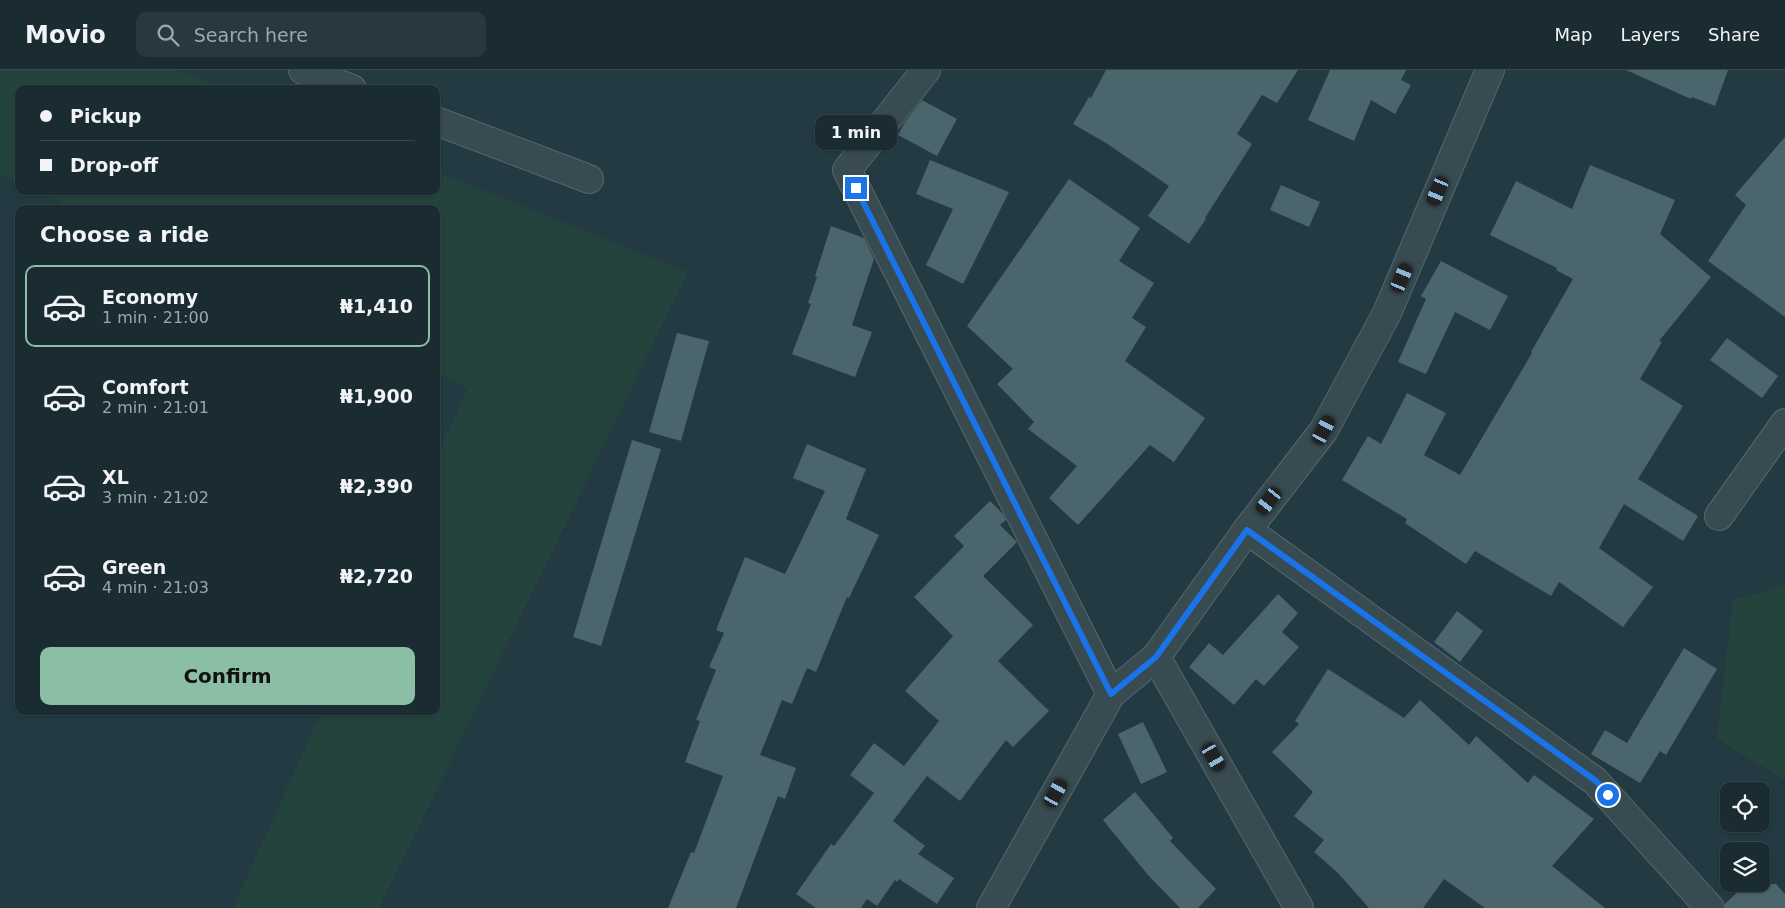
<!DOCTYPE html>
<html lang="en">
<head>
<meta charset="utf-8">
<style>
  :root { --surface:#1a2c32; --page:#27383e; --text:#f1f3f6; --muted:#9fa7ac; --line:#38484d; --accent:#8abfa5 }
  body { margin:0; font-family:"DejaVu Sans",sans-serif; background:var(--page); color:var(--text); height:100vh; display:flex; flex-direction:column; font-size:19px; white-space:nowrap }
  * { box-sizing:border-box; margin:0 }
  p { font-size:16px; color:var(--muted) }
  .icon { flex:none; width:28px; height:28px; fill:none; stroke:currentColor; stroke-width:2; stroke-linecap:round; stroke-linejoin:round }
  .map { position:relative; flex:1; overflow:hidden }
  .side { position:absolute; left:15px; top:135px; width:425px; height:510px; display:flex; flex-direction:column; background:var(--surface); border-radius:10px; box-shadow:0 1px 4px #0004,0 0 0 1px var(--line) }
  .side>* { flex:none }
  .guide { position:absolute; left:15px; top:15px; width:425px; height:110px; border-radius:10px; box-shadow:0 1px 4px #0004,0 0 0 1px var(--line); display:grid; align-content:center; height:110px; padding:0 25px; background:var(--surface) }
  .tools { position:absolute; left:1720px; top:712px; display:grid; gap:10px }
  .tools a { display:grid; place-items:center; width:50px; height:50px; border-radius:10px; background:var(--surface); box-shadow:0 1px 4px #0004,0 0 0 1px var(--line); font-size:25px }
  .end { position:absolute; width:22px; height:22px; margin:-11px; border:6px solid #1a73e8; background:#fff; box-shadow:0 0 0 2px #fff }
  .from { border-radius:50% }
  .bubble { position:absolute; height:35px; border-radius:10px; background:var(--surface); box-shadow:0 1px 4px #0004,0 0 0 1px var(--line); font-size:16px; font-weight:700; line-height:35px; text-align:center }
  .car { position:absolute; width:15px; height:30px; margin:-15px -8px; border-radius:6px; box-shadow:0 0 4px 1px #0007; background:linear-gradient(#222 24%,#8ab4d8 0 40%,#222 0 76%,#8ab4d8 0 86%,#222 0) }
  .guide b { display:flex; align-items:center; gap:18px; height:48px; font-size:19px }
  .guide b+b { border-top:1px solid var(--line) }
  .guide i { width:12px; height:12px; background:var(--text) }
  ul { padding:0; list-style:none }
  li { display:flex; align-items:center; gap:15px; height:82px; margin:0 10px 8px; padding:0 15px; border:2px solid transparent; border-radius:10px }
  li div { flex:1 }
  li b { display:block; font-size:19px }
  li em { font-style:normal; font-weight:700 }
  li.on { border-color:var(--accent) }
  li>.icon { width:45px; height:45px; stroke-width:1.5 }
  h2 { padding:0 25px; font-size:22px; line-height:60px }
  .primary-button { display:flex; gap:10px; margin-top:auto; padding:10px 25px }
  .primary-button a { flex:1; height:58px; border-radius:10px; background:var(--accent); color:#111; font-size:20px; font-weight:700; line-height:58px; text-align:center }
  header { display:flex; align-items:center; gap:30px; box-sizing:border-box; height:70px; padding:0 25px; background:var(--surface); border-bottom:1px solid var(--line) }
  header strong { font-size:24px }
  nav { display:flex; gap:28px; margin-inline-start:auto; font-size:18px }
  .search { width:350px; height:45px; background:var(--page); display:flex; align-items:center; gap:12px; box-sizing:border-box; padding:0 18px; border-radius:10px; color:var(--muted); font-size:19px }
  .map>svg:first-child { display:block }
</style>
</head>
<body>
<header>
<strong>Movio</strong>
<div class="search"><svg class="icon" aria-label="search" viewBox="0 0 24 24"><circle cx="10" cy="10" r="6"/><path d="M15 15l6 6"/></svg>Search here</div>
<nav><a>Map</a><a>Layers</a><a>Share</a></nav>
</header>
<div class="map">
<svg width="1785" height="838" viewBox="0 0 1785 838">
  <rect width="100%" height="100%" fill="#233a42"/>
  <g fill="#25433d">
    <path d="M0,0H179L227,19H19V113L0,104Z"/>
    <path d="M436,102L688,202L379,838H233L322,641H436V388L468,318L436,303V139H75L37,121H436Z"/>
    <path d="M1785,515V710L1717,669L1733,530Z"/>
  </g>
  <g fill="#4b656d">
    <path d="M1106,0H1298L1277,33L1262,25L1237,64L1252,74L1205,148L1206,149L1189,174L1148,146L1169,116L1106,73L1073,54L1089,27L1091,28Z"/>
    <path d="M1330,0H1406L1401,10L1411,15L1395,44L1371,30L1354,71L1308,50Z"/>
    <path d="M1626,0H1728L1715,36L1692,27L1691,29Z"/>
    <path d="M922,30L957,49L937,86L898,65L905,52Z"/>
    <path d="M1785,67V247L1708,191L1746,135L1735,125Z"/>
    <path d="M930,90L1009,122L963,214L926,195L953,139L916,124Z"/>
    <path d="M1590,95L1675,130L1660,164L1711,207L1659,271L1662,272L1640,309L1683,336L1638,409L1698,446L1683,471L1624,434L1599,478L1653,517L1623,557L1559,512L1551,526L1475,481L1466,494L1405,453L1407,449L1342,410L1368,366L1381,374L1407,323L1446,343L1424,385L1460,405L1532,283L1531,282L1573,209L1556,200L1557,198L1490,165L1516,111L1572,139Z"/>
    <path d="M1069,109L1140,158L1119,191L1154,213L1132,248L1146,257L1125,291L1205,348L1174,392L1150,375L1078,455L1049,428L1077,396L1028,359L1034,352L997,314L1013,299L967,256Z"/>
    <path d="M1281,115L1320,132L1309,157L1270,140Z"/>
    <path d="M831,156L864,168L874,189L852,255L872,262L855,307L792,284L811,234L808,233L817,207L815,206Z"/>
    <path d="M1441,191L1508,226L1490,260L1455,242L1426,304L1398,292L1426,229L1421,226Z"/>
    <path d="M677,263L709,271L681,371L649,362Z"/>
    <path d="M1727,268L1778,306L1762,328L1710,290Z"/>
    <path d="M632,370L661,379L601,576L573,567Z"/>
    <path d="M807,374L866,399L846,449L879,465L849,528L847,527L816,602L807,598L792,634L782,630L760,685L796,698L785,729L778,726L736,838H668L691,782L694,783L723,706L685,692L700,651L696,650L716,600L709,597L724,563L716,560L745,487L785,504L825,421L793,408Z"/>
    <path d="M990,431L1003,444L1006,450L1000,455L1017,472L983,506L1033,555L998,591L1049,641L1013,677L1006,670L960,731L927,706L893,751L925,776L918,784L954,808L937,834L899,809L897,812L895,810L877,836L867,829L861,838H816L796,824L831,774L834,776L874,723L850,705L874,673L904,696L939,651L905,621L953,566L914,527L964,476L954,466Z"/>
    <path d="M1278,524L1298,543L1282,562L1299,577L1264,616L1256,609L1234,635L1189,597L1209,573L1223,585Z"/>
    <path d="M1457,541L1483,561L1460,592L1434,572Z"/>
    <path d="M1684,578L1717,599L1666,685L1660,681L1640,713L1591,684L1605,660L1627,673Z"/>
    <path d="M1328,599L1404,648L1420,630L1469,675L1476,666L1528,713L1534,705L1594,749L1552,796L1605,838H1485L1444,809L1423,838H1369L1337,802L1314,782L1324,770L1294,746L1313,722L1272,682L1299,654L1295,651Z"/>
    <path d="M1143,652L1167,702L1141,714L1118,664Z"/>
    <path d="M1135,722L1173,768L1170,771L1216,819L1198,838H1180L1148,805L1103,750Z"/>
    <path d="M1746,814H1776L1785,824V838H1725V834Z"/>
  </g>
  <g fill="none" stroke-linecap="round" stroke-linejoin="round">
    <g stroke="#55686f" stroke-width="30">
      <g id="minor">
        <path d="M303,0L352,19"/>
        <path d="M926,0L847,100L1111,624"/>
        <path d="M436,51L589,109"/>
        <path d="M1719,446L1785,353"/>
        <path d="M1247,460L1595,711L1710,838"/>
        <path d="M1156,587L1299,838"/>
        <path d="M991,838L1111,624L1156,587L1247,460L1324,360L1387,243L1490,0"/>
      </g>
    </g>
    <use href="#minor" stroke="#374b51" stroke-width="28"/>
  </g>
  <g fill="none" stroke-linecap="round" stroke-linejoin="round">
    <path stroke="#1a73e8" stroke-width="6" d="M856,118L1111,624L1156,587L1247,460L1596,711L1608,725"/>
  </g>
</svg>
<div class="tools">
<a><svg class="icon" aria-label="locate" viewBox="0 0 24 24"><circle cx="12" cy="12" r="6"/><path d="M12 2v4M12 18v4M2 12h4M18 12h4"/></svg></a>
<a><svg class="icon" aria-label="layers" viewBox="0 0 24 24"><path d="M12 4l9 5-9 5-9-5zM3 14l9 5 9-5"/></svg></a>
</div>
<i class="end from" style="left:1608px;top:725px"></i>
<i class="end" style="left:856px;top:118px"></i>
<div class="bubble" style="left:815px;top:45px;width:82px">1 min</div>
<i class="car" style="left:1438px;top:121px;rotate:203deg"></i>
<i class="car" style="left:1402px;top:208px;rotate:23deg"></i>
<i class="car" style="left:1324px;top:360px;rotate:28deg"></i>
<i class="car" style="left:1269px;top:431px;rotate:218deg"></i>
<i class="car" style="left:1214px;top:687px;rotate:150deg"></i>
<i class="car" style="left:1056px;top:723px;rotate:29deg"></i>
<div class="guide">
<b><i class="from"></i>Pickup</b>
<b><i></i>Drop-off</b>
</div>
<section class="side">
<h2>Choose a ride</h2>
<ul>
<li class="on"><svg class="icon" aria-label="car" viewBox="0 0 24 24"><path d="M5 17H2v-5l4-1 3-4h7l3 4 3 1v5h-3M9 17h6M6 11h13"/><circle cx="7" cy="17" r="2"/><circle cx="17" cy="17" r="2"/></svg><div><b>Economy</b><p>1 min · 21:00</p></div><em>₦1,410</em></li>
<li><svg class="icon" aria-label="car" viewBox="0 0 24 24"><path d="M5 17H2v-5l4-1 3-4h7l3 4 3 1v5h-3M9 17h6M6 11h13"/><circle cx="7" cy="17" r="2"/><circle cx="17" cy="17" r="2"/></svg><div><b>Comfort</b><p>2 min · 21:01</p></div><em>₦1,900</em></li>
<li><svg class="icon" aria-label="car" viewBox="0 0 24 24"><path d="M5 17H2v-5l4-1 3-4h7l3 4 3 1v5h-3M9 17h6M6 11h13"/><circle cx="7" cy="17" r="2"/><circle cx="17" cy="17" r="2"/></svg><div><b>XL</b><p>3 min · 21:02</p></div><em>₦2,390</em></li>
<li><svg class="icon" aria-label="car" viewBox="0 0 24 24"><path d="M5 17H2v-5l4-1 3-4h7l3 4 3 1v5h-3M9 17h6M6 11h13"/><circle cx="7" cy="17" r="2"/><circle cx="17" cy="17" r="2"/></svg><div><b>Green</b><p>4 min · 21:03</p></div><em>₦2,720</em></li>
</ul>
<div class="primary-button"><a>Confirm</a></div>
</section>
</div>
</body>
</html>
